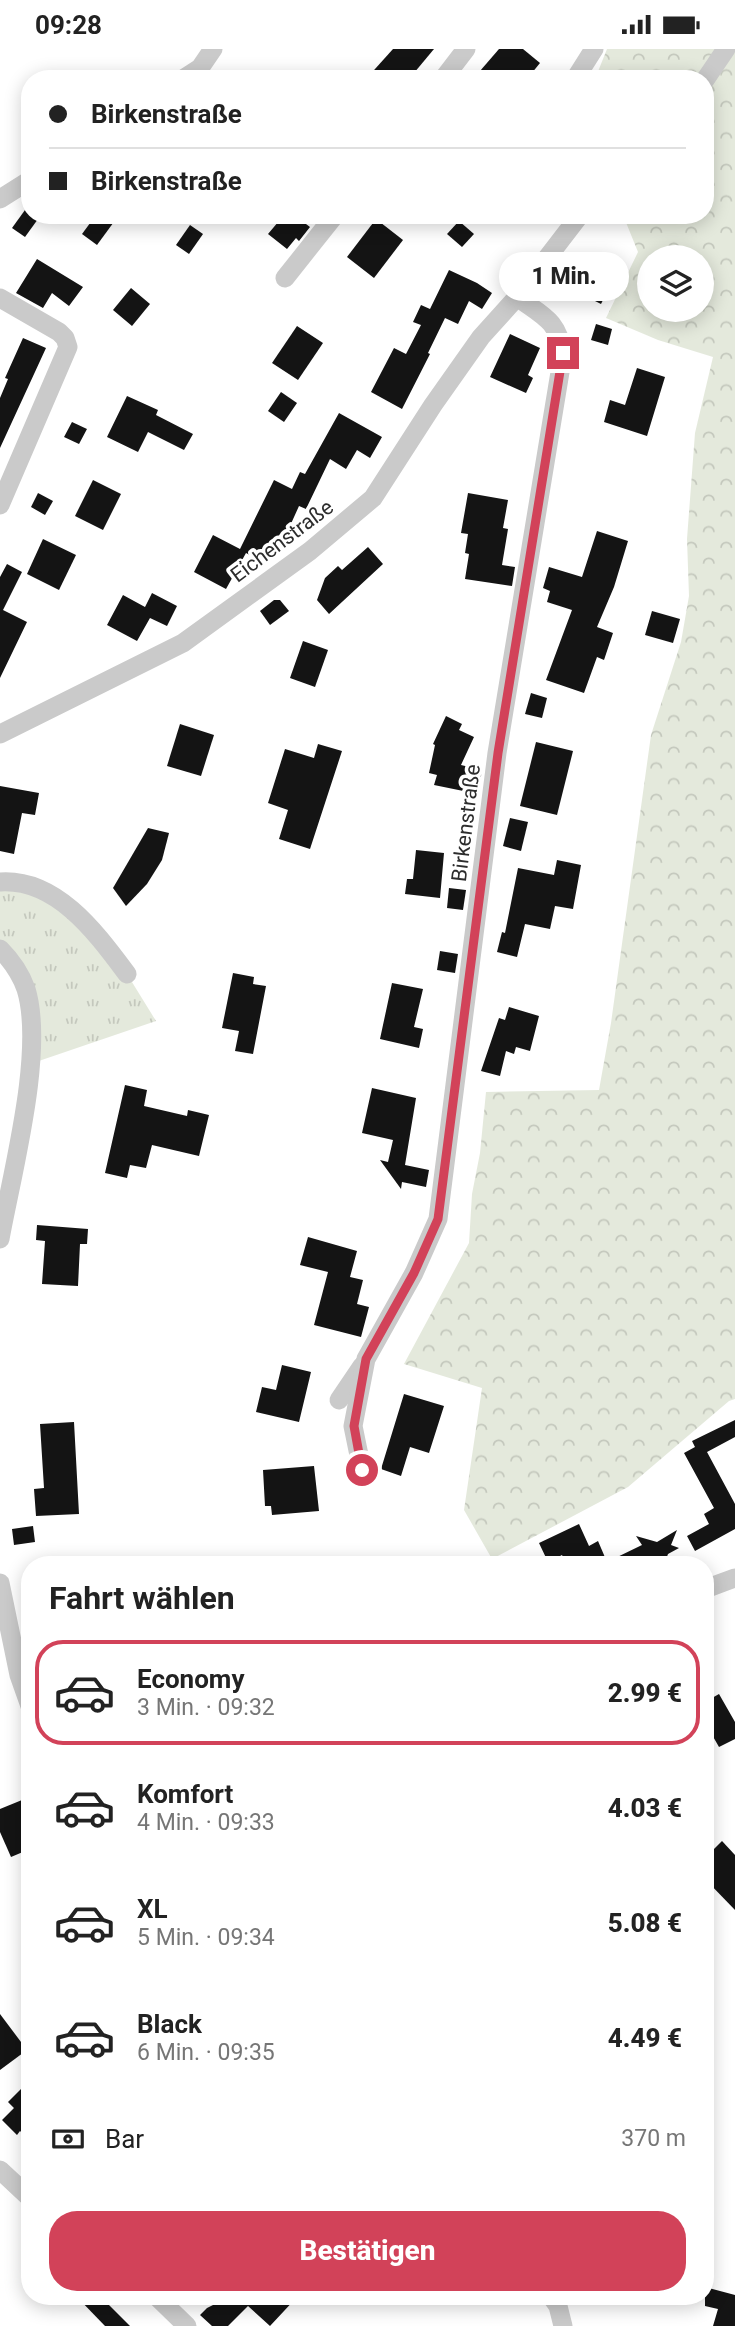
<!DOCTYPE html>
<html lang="de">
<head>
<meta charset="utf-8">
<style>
  :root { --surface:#fff; --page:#f6f6f6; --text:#222; --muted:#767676; --line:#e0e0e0; --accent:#d24259 }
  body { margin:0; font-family:Roboto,sans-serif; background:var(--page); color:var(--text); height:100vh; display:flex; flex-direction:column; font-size:26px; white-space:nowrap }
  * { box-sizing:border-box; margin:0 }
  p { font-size:23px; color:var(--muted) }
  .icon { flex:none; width:38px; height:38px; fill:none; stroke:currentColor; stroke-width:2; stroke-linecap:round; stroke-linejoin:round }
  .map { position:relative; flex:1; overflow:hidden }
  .details { position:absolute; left:21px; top:1507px; width:693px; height:749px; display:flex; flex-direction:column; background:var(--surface); border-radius:28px; box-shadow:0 4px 18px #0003 }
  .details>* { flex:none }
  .guide { position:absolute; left:21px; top:21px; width:693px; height:154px; border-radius:28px; box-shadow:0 4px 18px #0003; display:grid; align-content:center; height:154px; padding:0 28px; background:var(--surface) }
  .buttons { position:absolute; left:637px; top:196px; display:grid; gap:14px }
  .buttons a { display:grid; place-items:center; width:77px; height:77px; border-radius:50%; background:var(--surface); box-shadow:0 4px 18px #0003; font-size:35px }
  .end { position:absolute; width:32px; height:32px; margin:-16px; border:9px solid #d24259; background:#fff; box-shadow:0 0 0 4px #fff }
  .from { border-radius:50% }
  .bubble { position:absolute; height:49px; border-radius:24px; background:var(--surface); box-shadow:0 4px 18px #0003; font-size:23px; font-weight:800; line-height:49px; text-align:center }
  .guide b { display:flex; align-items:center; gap:24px; height:66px; font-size:26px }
  .guide b+b { border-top:2px solid var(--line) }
  .guide i { width:18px; height:18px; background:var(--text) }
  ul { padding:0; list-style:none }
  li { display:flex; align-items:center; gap:21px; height:105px; margin:0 14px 10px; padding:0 14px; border:4px solid transparent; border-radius:28px }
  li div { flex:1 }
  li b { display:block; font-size:26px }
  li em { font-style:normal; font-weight:800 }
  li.active { border-color:var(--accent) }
  li>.icon { width:63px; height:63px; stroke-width:1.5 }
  h2 { padding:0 28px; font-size:32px; line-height:84px }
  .pay { display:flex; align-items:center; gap:18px; height:77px; padding:0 28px; font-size:26px }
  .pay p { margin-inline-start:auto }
  .action { display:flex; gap:14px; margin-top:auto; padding:14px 28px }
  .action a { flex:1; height:80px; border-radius:28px; background:var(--accent); color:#fff; font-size:28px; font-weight:800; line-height:80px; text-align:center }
  .status { display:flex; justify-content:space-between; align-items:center; height:49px; padding:0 35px; background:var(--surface); direction:ltr }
  .status svg { height:19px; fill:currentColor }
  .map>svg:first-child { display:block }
</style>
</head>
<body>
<div class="status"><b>09:28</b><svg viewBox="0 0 49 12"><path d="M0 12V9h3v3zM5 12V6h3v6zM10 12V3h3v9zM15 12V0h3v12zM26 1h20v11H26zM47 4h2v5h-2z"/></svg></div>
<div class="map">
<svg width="735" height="2277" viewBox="0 0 735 2277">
  <defs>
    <pattern id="grass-tufts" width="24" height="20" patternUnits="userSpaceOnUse" patternTransform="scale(1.75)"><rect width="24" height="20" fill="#e4e9dc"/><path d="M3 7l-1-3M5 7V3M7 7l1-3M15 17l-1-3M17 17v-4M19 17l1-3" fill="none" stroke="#c4c8bd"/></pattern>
    <pattern id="forest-crowns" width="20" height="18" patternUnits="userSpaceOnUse" patternTransform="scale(1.75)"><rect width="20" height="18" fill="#e4e9dc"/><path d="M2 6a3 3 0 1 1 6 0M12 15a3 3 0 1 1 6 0" fill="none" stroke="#c4c8bd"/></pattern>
  </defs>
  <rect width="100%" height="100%" fill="#fff"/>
  <path fill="url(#grass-tufts)" d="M0,834L70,860L127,925L156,972L30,1015L31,959L0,900Z"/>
  <path fill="url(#forest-crowns)" fill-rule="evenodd" d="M607,0H735V1350L729,1352L628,1438L492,1510L464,1461L482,1339L404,1315L469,1194L472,1145L480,1104L486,1043L599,1041L611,974L651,686L681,593L689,547L687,490L695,384L713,308L658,291L606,269L638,203L623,166H705V30H595ZM649,208H702V261H649Z"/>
  <g fill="#141414">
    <path d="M393,0H434L409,30H366Z"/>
    <path d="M499,0H523L540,14L527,30H489L480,22Z"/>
    <path d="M25,161L38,170L25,188L12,179Z"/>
    <path d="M96,166H119L97,196L82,185Z"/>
    <path d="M284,166H313L306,175L310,178L299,192L296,189L287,200L268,185Z"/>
    <path d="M376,170L403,191L374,229L347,208Z"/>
    <path d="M459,172L474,185L462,198L447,185Z"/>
    <path d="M190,176L203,185L189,205L176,196Z"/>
    <path d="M574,205L588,212L590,205L619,219L601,255L559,234Z"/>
    <path d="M37,210L83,238L69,257L52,244L43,259L16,244Z"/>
    <path d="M449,221L477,234L492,244L482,260L469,252L458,275L445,269L428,304L430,305L402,360L371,343L394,299L406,305L421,276L413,273L421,256L430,260Z"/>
    <path d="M131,239L150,255L132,277L113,261Z"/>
    <path d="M596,275L612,280L608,296L591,291Z"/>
    <path d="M297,277L323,294L298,331L272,314Z"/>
    <path d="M510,285L540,299L528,326L533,329L526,344L490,328Z"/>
    <path d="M23,289L46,299L0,399V349L8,330L5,329Z"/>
    <path d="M637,319L665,328L647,387L604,373L610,351L625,356Z"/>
    <path d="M281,343L297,354L284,373L268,362Z"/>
    <path d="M127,347L158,361L156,366L193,385L184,401L148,383L138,403L107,388Z"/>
    <path d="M339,364L382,388L370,409L357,401L346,420L330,410L306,460L299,457L285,488L280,485L265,514L246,504L226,540L194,523L213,486L240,500L274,431L292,440L300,423L305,425Z"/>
    <path d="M72,373L87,380L79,395L64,388Z"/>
    <path d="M93,431L121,445L103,481L75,467Z"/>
    <path d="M38,444L53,452L45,466L31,458Z"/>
    <path d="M468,444L508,451L503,479L508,480L502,516L515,518L512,537L465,530L469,505L465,504L468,485L461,484Z"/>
    <path d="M597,482L628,492L614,538L597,578L613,584L604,611L597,608L584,644L546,631L572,561L547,553L550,542L543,539L549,518L582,528Z"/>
    <path d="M43,490L76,506L59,541L27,525Z"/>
    <path d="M368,498L383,515L329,565L317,551L325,529L338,517L342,521Z"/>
    <path d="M7,515L22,523L3,561L27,573L0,629V528Z"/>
    <path d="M152,544L177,557L167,577L150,569L137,592L107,576L123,546L145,558Z"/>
    <path d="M274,551H280L289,562L270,576L260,562Z"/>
    <path d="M652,562L680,570L673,594L645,586Z"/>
    <path d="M303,592L328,601L315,638L290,629Z"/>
    <path d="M531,644L547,649L542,669L525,665Z"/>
    <path d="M446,667L462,675L459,681L474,688L461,716L482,721L478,745L434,736L437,726L429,724L435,696L433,695Z"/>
    <path d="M180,675L214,686L201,727L167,717Z"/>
    <path d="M536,693L573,702L557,766L520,757Z"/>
    <path d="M318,695L342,702L310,800L279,790L288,761L268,754L285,700L314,709Z"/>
    <path d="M0,737L39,744L35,766L22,764L14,805L0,802Z"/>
    <path d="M510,769L528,773L521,802L503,797Z"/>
    <path d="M148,779L169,784L162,811L147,835L126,857L113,839Z"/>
    <path d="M416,801L444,804L440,849L405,845L407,830H413Z"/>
    <path d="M557,811L581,816L573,860L555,857L550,880L525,875L517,908L497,903L502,883L505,884L518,819L554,826Z"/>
    <path d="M449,839L466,841L463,861L447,859Z"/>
    <path d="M440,902L458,905L455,924L437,921Z"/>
    <path d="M233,924L254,928L253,935L266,937L253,1005L235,1002L239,982L222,979Z"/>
    <path d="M392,934L423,940L414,978L423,980L419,999L380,990Z"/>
    <path d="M509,958L539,967L530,1002L516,998L514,1005L506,1002L500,1027L481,1022L499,969L505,971Z"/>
    <path d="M125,1036L147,1041L144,1057L187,1067L188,1061L209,1066L199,1107L152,1096L146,1119L130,1116L127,1129L105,1124Z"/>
    <path d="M372,1039L416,1049L405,1116L429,1121L426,1138L402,1133L401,1140L380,1111L388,1113L393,1091L362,1084Z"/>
    <path d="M37,1176L88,1180L87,1195H80L78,1237L42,1235L45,1192L36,1191Z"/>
    <path d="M308,1188L357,1202L350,1228L363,1231L357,1255L369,1258L361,1288L314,1276L328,1223L300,1216Z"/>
    <path d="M282,1316L311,1323L299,1373L256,1363L262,1338L276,1341Z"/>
    <path d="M404,1345L444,1357L429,1404L410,1398L401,1427L381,1420Z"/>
    <path d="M735,1371V1388L707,1403L735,1455V1480L695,1502L687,1487L709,1475L704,1465L714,1459L684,1404L695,1398L692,1392Z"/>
    <path d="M74,1373L79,1465L36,1467L34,1440L44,1439L40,1375Z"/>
    <path d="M314,1417L319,1462L272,1466L271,1457H265L263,1421Z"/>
    <path d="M579,1475L589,1497L598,1492L607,1513L642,1496L636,1487L657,1493L677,1481L671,1496L679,1499L668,1505L664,1516L657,1511L649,1516H567L562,1506L548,1513L539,1494Z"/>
    <path d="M33,1477L35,1493L14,1496L12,1480Z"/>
    <path d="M719,1645L735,1673V1690L719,1698L711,1684L705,1687V1653Z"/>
    <path d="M22,1751L30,1769V1800L11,1808L0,1783V1760Z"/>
    <path d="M722,1792L735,1806V1861L705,1830V1809Z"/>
    <path d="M0,1965L27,2001L0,2021Z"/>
    <path d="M30,2031V2091L20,2082L17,2086L2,2071L14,2059L8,2053Z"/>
    <path d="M705,2238L735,2246V2277H713L718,2260L705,2257Z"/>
    <path d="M76,2247H100L130,2277H105Z"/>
    <path d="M231,2247H298L270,2277L248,2257L228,2277H212L200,2266L207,2259Z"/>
  </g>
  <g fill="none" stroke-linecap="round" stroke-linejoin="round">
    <g stroke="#cacaca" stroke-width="19">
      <path d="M183,30L200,19L213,0"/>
      <path d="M443,30L466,0"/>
      <path d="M575,30L594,0"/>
      <path d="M705,31L726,0"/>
      <path d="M0,150L30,131"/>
      <path d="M285,229L335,166"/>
      <path d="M0,249L59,283L65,289L68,298L0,456"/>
      <path d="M0,685L183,594L310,502L373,449L433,356L481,288L517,248L580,166"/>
      <path d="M0,833C57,829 97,885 127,925"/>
      <path d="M0,900C11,911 21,926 26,940C45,1002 12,1124 0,1190"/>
      <path d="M339,1351L362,1317"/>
      <path d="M362,1421L353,1377L366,1310L414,1224L438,1170L497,704L563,305C558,271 543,267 517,248"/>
      <path d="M0,1534L19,1626L30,1657"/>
      <path d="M705,1540L735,1529"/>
      <path d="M0,2121L30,2149"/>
      <path d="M156,2247L187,2277"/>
      <path d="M551,2247L558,2257L563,2277"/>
    </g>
  </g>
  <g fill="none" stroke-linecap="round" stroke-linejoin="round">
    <path stroke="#d24259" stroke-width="9" d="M362,1421L354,1377L366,1310L414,1224L438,1170L498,704L563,304"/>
  </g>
  <g text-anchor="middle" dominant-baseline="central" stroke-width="7" stroke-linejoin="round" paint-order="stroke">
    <g font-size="21" fill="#2d2d2d" stroke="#fff">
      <text transform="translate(282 492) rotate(-37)">Eichenstraße</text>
      <text transform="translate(466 774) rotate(-83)">Birkenstraße</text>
    </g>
  </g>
</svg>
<div class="buttons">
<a><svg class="icon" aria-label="layers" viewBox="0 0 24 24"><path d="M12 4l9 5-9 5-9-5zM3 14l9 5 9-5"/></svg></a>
</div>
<i class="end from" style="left:362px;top:1421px"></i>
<i class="end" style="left:563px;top:304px"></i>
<div class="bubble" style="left:499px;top:203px;width:130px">1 Min.</div>
<div class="guide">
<b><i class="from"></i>Birkenstraße</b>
<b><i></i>Birkenstraße</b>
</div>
<section class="details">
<h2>Fahrt wählen</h2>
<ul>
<li class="active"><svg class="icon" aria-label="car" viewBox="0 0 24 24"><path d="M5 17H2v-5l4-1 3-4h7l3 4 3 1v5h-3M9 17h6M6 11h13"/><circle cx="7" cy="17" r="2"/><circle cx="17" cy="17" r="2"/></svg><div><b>Economy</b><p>3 Min. · 09:32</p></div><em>2.99 €</em></li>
<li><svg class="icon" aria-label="car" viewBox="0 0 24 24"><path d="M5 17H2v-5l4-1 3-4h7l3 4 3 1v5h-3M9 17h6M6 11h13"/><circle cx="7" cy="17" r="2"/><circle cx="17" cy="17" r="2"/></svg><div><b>Komfort</b><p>4 Min. · 09:33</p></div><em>4.03 €</em></li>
<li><svg class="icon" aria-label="car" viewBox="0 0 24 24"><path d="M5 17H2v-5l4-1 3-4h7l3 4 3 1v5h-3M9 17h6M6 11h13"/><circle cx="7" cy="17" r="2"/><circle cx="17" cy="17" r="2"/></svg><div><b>XL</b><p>5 Min. · 09:34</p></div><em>5.08 €</em></li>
<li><svg class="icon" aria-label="car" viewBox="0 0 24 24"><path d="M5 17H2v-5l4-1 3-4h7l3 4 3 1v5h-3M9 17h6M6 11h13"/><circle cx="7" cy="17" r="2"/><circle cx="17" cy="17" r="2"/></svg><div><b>Black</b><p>6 Min. · 09:35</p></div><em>4.49 €</em></li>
</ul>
<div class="pay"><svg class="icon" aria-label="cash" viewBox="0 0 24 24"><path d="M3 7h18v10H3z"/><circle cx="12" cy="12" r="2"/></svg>Bar<p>370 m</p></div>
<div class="action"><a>Bestätigen</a></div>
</section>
</div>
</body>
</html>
